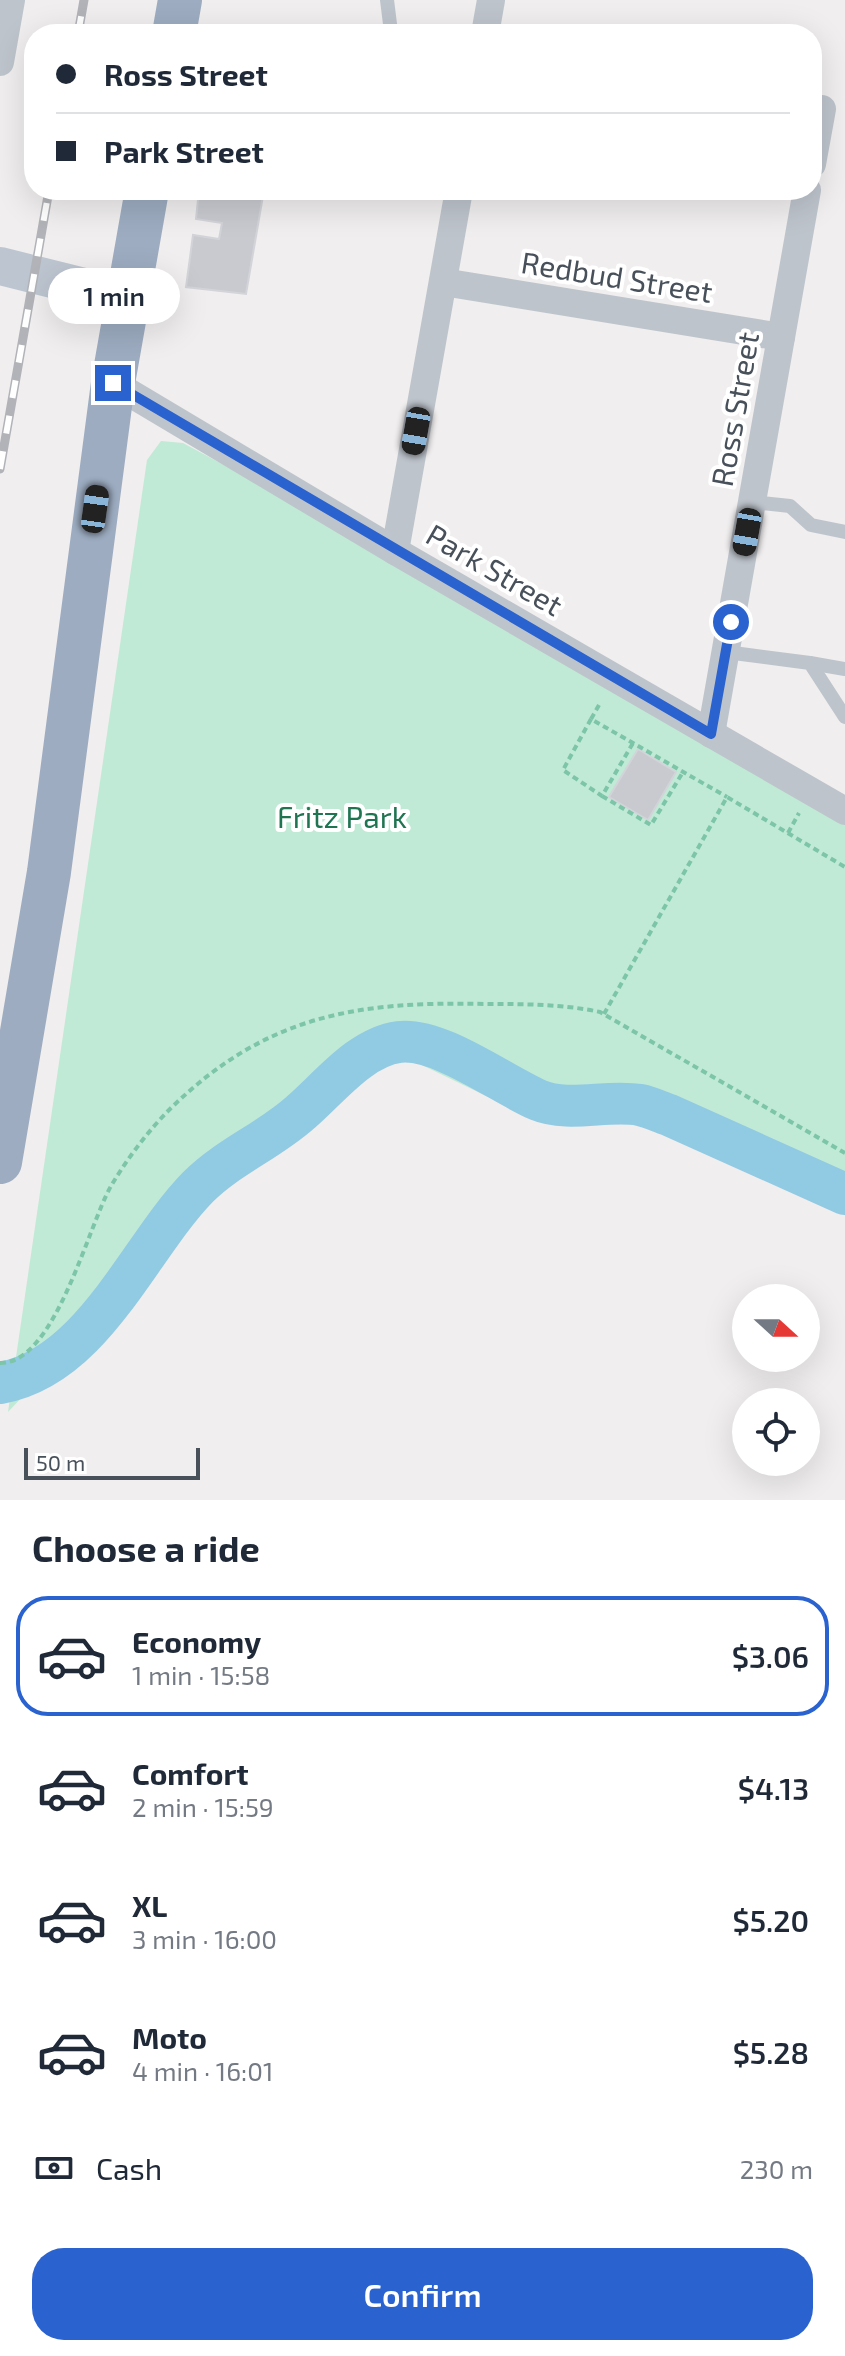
<!DOCTYPE html>
<html lang="en">
<head>
<meta charset="utf-8">
<style>
  :root { --surface:#fff; --page:#f2f2f3; --text:#1f2937; --muted:#747a83; --line:#e0e1e3; --accent:#2a62cf }
  body { margin:0; font-family:"Exo 2",sans-serif; background:var(--page); color:var(--text); height:100vh; display:flex; flex-direction:column; font-size:30px; white-space:nowrap }
  * { box-sizing:border-box; margin:0 }
  p { font-size:26px; color:var(--muted) }
  .icon { flex:none; width:44px; height:44px; fill:none; stroke:currentColor; stroke-width:2; stroke-linecap:round; stroke-linejoin:round }
  .map { position:relative; height:1500px; overflow:hidden }
  .sheet { display:flex; flex-direction:column; background:var(--surface); flex:1 }
  .sheet>* { flex:none }
  .guide { position:absolute; left:24px; top:24px; width:798px; height:176px; border-radius:32px; box-shadow:0 8px 32px #0002; display:grid; align-content:center; height:176px; padding:0 32px; background:var(--surface) }
  .needle { width:52px; rotate:111deg }
  .fabs { position:absolute; left:732px; top:1284px; display:grid; gap:16px }
  .fabs a { display:grid; place-items:center; width:88px; height:88px; border-radius:50%; background:var(--surface); box-shadow:0 8px 32px #0002; font-size:40px }
  .scale { position:absolute; left:24px; bottom:20px; width:176px; box-sizing:border-box; padding-left:8px; border:4px solid #48505a; border-top:0; font-size:22px; line-height:28px; white-space:nowrap; color:#48505a; -webkit-text-stroke:6px #fff; paint-order:stroke }
  .end { position:absolute; width:36px; height:36px; margin:-18px; border:10px solid #2a62cf; background:#fff; box-shadow:0 0 0 4px #fff }
  .from { border-radius:50% }
  .bubble { position:absolute; height:56px; border-radius:28px; background:var(--surface); box-shadow:0 8px 32px #0002; font-size:26px; font-weight:600; line-height:56px; text-align:center }
  .car { position:absolute; width:24px; height:48px; margin:-24px -12px; border-radius:10px; box-shadow:0 0 6px 2px #0007; background:linear-gradient(#222 24%,#8ab4d8 0 40%,#222 0 76%,#8ab4d8 0 86%,#222 0) }
  .guide b { display:flex; align-items:center; gap:28px; height:76px; font-size:30px }
  .guide b+b { border-top:2px solid var(--line) }
  .guide i { width:20px; height:20px; background:var(--text) }
  ul { padding:0; list-style:none }
  li { display:flex; align-items:center; gap:24px; height:120px; margin:0 16px 12px; padding:0 16px; border:4px solid transparent; border-radius:32px }
  li div { flex:1 }
  li b { display:block; font-size:30px }
  li em { font-style:normal; font-weight:600 }
  li.active { border-color:var(--accent) }
  li>.icon { width:72px; height:72px; stroke-width:1.5 }
  h2 { padding:0 32px; font-size:36px; line-height:96px }
  .pay { display:flex; align-items:center; gap:20px; height:88px; padding:0 32px; font-size:30px }
  .pay p { margin-inline-start:auto }
  .primary-button { display:flex; gap:16px; margin-top:auto; padding:16px 32px }
  .primary-button a { flex:1; height:92px; border-radius:32px; background:var(--accent); color:#fff; font-size:32px; font-weight:600; line-height:92px; text-align:center }
  .map>svg:first-child { display:block }
</style>
</head>
<body>
<div class="map">
<svg width="845" height="1500" viewBox="0 0 845 1500">
  <rect width="100%" height="100%" fill="#f0eeee"/>
  <path fill="#c0ead5" d="M161,441L183,443L298,505L845,824V1201L651,1118L513,1109L399,1054L250,1155L8,1412L147,460Z"/>
  <g fill="none" stroke-linecap="round" stroke-linejoin="round">
    <path stroke="#91cae3" stroke-width="42" d="M0,1383C93,1367 139,1247 198,1187C229,1156 269,1141 301,1112C329,1088 360,1047 399,1042C439,1037 501,1084 538,1100C569,1113 608,1099 640,1105C650,1107 660,1112 669,1115L845,1194"/>
  </g>
  <g fill="#c9cad0" stroke="#d3d4d9" stroke-width="2">
    <path d="M199,190H264L246,294L186,287L193,235L219,239L222,223L196,219Z"/>
    <path d="M638,749L676,772L648,820L609,797Z"/>
  </g>
  <g fill="none" stroke-linecap="round" stroke-linejoin="round">
    <g stroke="#7cc5a8" stroke-width="4" stroke-dasharray="6 4" stroke-linecap="butt">
      <path d="M599,705L591,719L727,797"/>
      <path d="M591,719L563,770L602,796L633,743"/>
      <path d="M602,796L651,825L683,772"/>
      <path d="M788,833L799,813"/>
      <path d="M604,1014L727,797L845,867"/>
      <path d="M0,1363C55,1364 88,1226 111,1186C127,1159 148,1131 170,1109C266,1015 357,1001 485,1004C524,1004 562,1004 600,1012L845,1153"/>
    </g>
    <g stroke="#bec4cc" stroke-width="14">
      <path d="M387,0L391,32L401,34"/>
      <path d="M752,502L790,506L811,525L845,532"/>
      <path d="M726,652L810,663L845,717"/>
      <path d="M810,663L845,669"/>
    </g>
    <g stroke="#bec4cc" stroke-width="28">
      <path d="M485,34L491,0"/>
      <path d="M0,62L11,0"/>
      <path d="M812,164L822,109"/>
      <path d="M443,282L781,337"/>
      <path d="M113,383L395,551L845,811"/>
      <path d="M395,551L459,190"/>
      <path d="M711,734L807,190"/>
    </g>
    <path stroke="#bdc5d0" stroke-width="38" d="M0,266L128,298"/>
    <g stroke="#9dacc1" stroke-width="44">
      <path d="M174,34L180,0"/>
      <path d="M0,1162L49,872L113,383L147,190"/>
    </g>
    <g stroke="#b1b3b8" stroke-width="9">
      <g id="rail">
        <path d="M78,34L84,0"/>
        <path d="M0,469L49,190"/>
      </g>
    </g>
    <use href="#rail" stroke="#fff" stroke-width="6" stroke-dasharray="18" stroke-linecap="butt"/>
  </g>
  <g fill="none" stroke-linecap="round" stroke-linejoin="round">
    <path stroke="#2a62cf" stroke-width="10" d="M113,383L711,734L731,622"/>
  </g>
  <g text-anchor="middle" dominant-baseline="central" stroke-width="8" stroke-linejoin="round" paint-order="stroke">
    <g font-size="30" fill="#48505a" stroke="#fff">
      <text transform="translate(617 276) rotate(9)">Redbud Street</text>
      <text transform="translate(734 409) rotate(-80)">Ross Street</text>
      <text transform="translate(495 569) rotate(30)">Park Street</text>
    </g>
    <g font-size="30" fill="#1f7452" stroke="#fff">
      <text x="342" y="816">Fritz Park</text>
    </g>
  </g>
</svg>
<div class="fabs">
<a><svg class="needle" viewBox="-14 -14 28 28"><path d="M0-13l5 13h-10z" fill="#e53935"/><path d="M0 13l5-13h-10z" fill="#747a83"/></svg></a>
<a><svg class="icon" aria-label="locate" viewBox="0 0 24 24"><circle cx="12" cy="12" r="6"/><path d="M12 2v4M12 18v4M2 12h4M18 12h4"/></svg></a>
</div>
<div class="scale">50 m</div>
<i class="end from" style="left:731px;top:622px"></i>
<i class="end" style="left:113px;top:383px"></i>
<div class="bubble" style="left:48px;top:268px;width:132px">1 min</div>
<i class="car" style="left:416px;top:431px;rotate:190deg"></i>
<i class="car" style="left:95px;top:509px;rotate:8deg"></i>
<i class="car" style="left:747px;top:532px;rotate:190deg"></i>
<div class="guide">
<b><i class="from"></i>Ross Street</b>
<b><i></i>Park Street</b>
</div>
</div>
<section class="sheet">
<h2>Choose a ride</h2>
<ul>
<li class="active"><svg class="icon" aria-label="car" viewBox="0 0 24 24"><path d="M5 17H2v-5l4-1 3-4h7l3 4 3 1v5h-3M9 17h6M6 11h13"/><circle cx="7" cy="17" r="2"/><circle cx="17" cy="17" r="2"/></svg><div><b>Economy</b><p>1 min · 15:58</p></div><em>$3.06</em></li>
<li><svg class="icon" aria-label="car" viewBox="0 0 24 24"><path d="M5 17H2v-5l4-1 3-4h7l3 4 3 1v5h-3M9 17h6M6 11h13"/><circle cx="7" cy="17" r="2"/><circle cx="17" cy="17" r="2"/></svg><div><b>Comfort</b><p>2 min · 15:59</p></div><em>$4.13</em></li>
<li><svg class="icon" aria-label="car" viewBox="0 0 24 24"><path d="M5 17H2v-5l4-1 3-4h7l3 4 3 1v5h-3M9 17h6M6 11h13"/><circle cx="7" cy="17" r="2"/><circle cx="17" cy="17" r="2"/></svg><div><b>XL</b><p>3 min · 16:00</p></div><em>$5.20</em></li>
<li><svg class="icon" aria-label="car" viewBox="0 0 24 24"><path d="M5 17H2v-5l4-1 3-4h7l3 4 3 1v5h-3M9 17h6M6 11h13"/><circle cx="7" cy="17" r="2"/><circle cx="17" cy="17" r="2"/></svg><div><b>Moto</b><p>4 min · 16:01</p></div><em>$5.28</em></li>
</ul>
<div class="pay"><svg class="icon" aria-label="cash" viewBox="0 0 24 24"><path d="M3 7h18v10H3z"/><circle cx="12" cy="12" r="2"/></svg>Cash<p>230 m</p></div>
<div class="primary-button"><a>Confirm</a></div>
</section>
</body>
</html>
